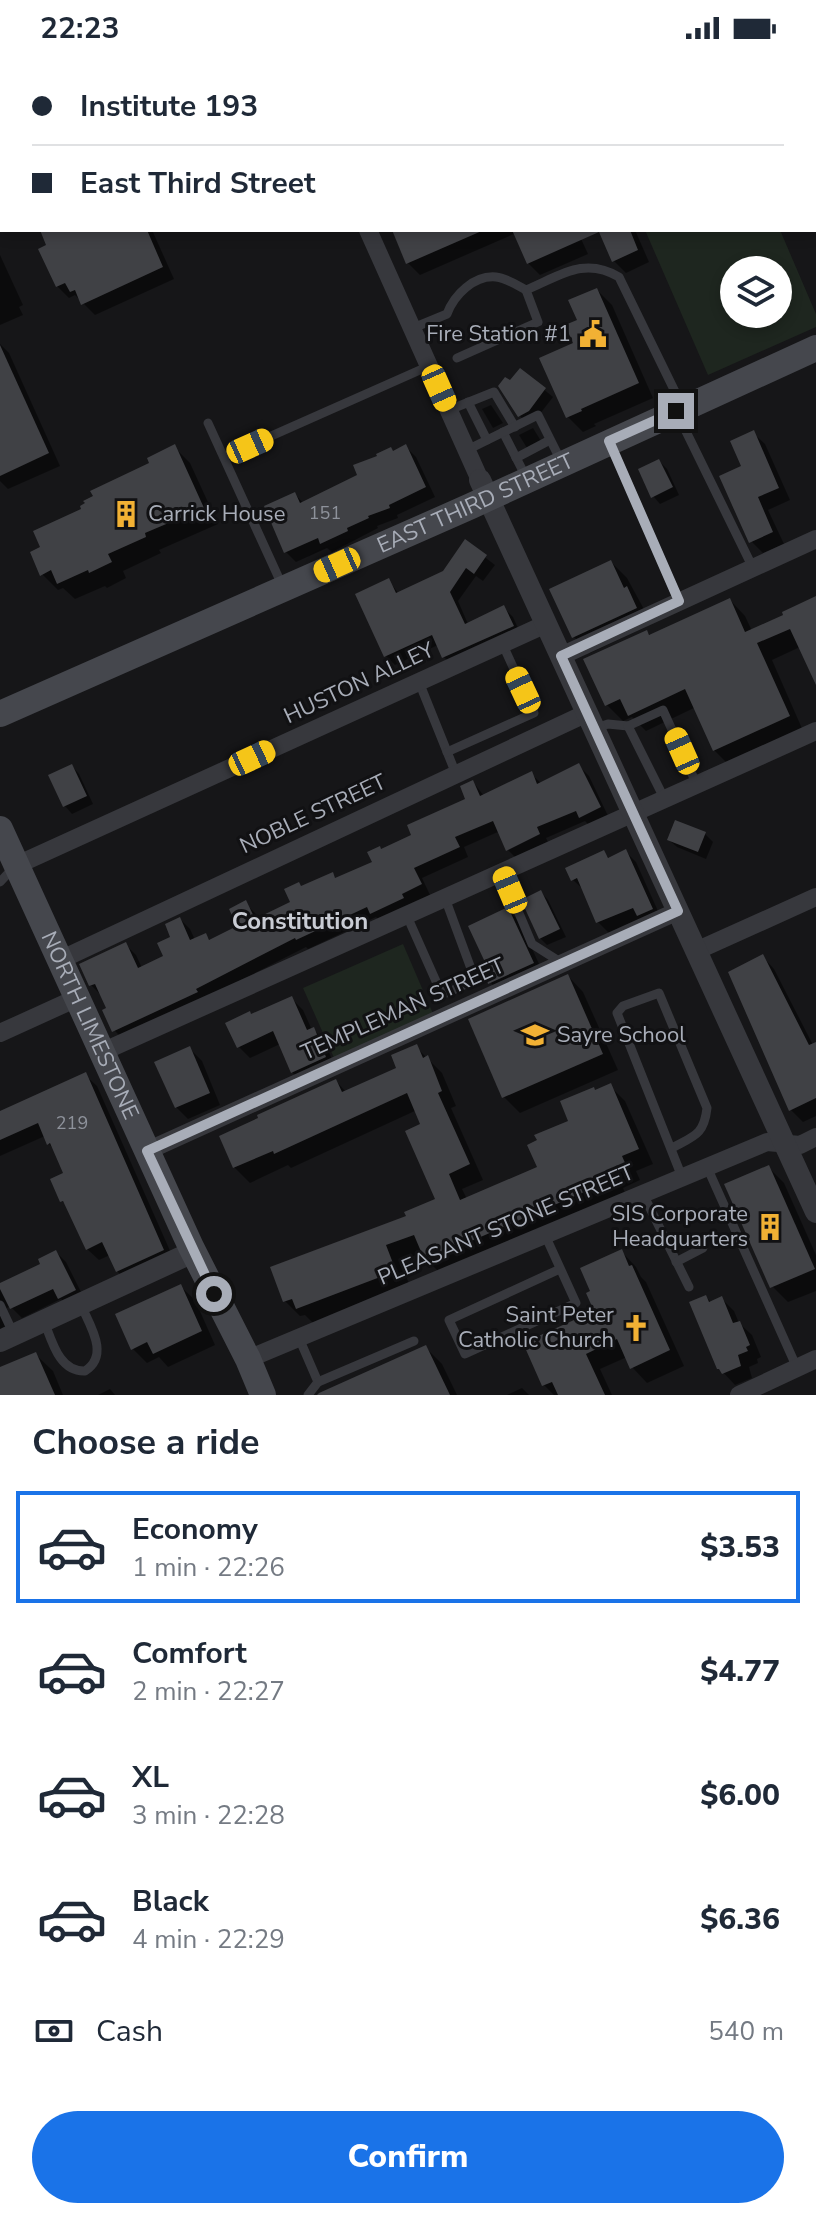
<!DOCTYPE html>
<html lang="en">
<head>
<meta charset="utf-8">
<style>
  :root { --surface:#fff; --page:#f6f6f7; --text:#1f2937; --muted:#747a83; --line:#e0e1e3; --accent:#1a73e8 }
  body { margin:0; font-family:"Nunito Sans",sans-serif; background:var(--page); color:var(--text); height:100vh; display:flex; flex-direction:column; font-size:30px; white-space:nowrap }
  * { box-sizing:border-box; margin:0 }
  p { font-size:26px; color:var(--muted) }
  .icon { flex:none; width:44px; height:44px; fill:none; stroke:currentColor; stroke-width:2; stroke-linecap:round; stroke-linejoin:round }
  .map { position:relative; height:1339px; overflow:hidden }
  .drawer { display:flex; flex-direction:column; background:var(--surface); flex:1 }
  .drawer>* { flex:none }
  .top-card { position:absolute; left:0px; top:0px; width:816px; height:176px; box-shadow:0 4px 12px #0003; display:grid; align-content:center; height:176px; padding:0 32px; background:var(--surface) }
  .controls { position:absolute; left:720px; top:200px; display:grid; gap:16px }
  .controls a { display:grid; place-items:center; width:72px; height:72px; border-radius:50%; background:var(--surface); box-shadow:0 4px 12px #0003; font-size:40px }
  .end { position:absolute; width:36px; height:36px; margin:-18px; border:10px solid #a8adb8; background:#111; box-shadow:0 0 0 4px #111 }
  .from { border-radius:50% }
  .car { position:absolute; width:24px; height:48px; margin:-24px -12px; border-radius:10px; box-shadow:0 0 6px 2px #0007; background:linear-gradient(#f5c518 24%,#345 0 40%,#f5c518 0 76%,#345 0 86%,#f5c518 0) }
  .top-card b { display:flex; align-items:center; gap:28px; height:76px; font-size:30px }
  .top-card b+b { border-top:2px solid var(--line) }
  .top-card i { width:20px; height:20px; background:var(--text) }
  ul { padding:0; list-style:none }
  li { display:flex; align-items:center; gap:24px; height:112px; margin:0 16px 12px; padding:0 16px; border:4px solid transparent; border-radius:0px }
  li div { flex:1 }
  li b { display:block; font-size:30px }
  li em { font-style:normal; font-weight:800 }
  li.current { border-color:var(--accent) }
  li>.icon { width:72px; height:72px; stroke-width:1.5 }
  h2 { padding:0 32px; font-size:36px; line-height:96px }
  .pay { display:flex; align-items:center; gap:20px; height:88px; padding:0 32px; font-size:30px }
  .pay p { margin-inline-start:auto }
  .action { display:flex; gap:16px; margin-top:auto; padding:16px 32px }
  .action a { flex:1; height:92px; border-radius:48px; background:var(--accent); color:#fff; font-size:32px; font-weight:800; line-height:92px; text-align:center }
  .status { display:flex; justify-content:space-between; align-items:center; height:56px; padding:0 40px; background:var(--surface); direction:ltr }
  .status svg { height:22px; fill:currentColor }
  .map>svg:first-child { display:block }
</style>
</head>
<body>
<div class="status"><b>22:23</b><svg viewBox="0 0 49 12"><path d="M0 12V9h3v3zM5 12V6h3v6zM10 12V3h3v9zM15 12V0h3v12zM26 1h20v11H26zM47 4h2v5h-2z"/></svg></div>
<div class="map">
<svg width="816" height="1339" viewBox="0 0 816 1339">
  <rect width="100%" height="100%" fill="#161618"/>
  <g fill="#1e261f" fill-rule="evenodd">
    <path d="M645,174H780L816,258V271L708,319ZM734,214H778V258H734Z"/>
    <path d="M403,888L434,960L335,1004L303,932Z"/>
  </g>
  <g fill="#0007">
    <path d="M3,0L11,2H2V12L0,1Z"/>
    <path d="M19,0H40L42,2H15Z"/>
    <path d="M45,0H144L139,2H46Z"/>
    <path d="M203,0H258L259,2H204Z"/>
    <path d="M543,0H663L658,2H539Z"/>
    <path d="M42,174H152L174,223L95,259L75,239L69,242L57,230L49,190Z"/>
    <path d="M394,174H577L588,198L540,219L528,207L516,177L420,219L408,207Z"/>
    <path d="M600,174H635L649,206L626,217L614,205Z"/>
    <path d="M0,199L23,249L19,251L23,259L0,269Z"/>
    <path d="M597,234L612,249L653,342L594,368L596,370L583,376L568,361L579,265Z"/>
    <path d="M0,288L9,297L60,410L8,433L0,425Z"/>
    <path d="M520,314L553,341L536,363L527,367L519,359L511,327Z"/>
    <path d="M491,349L503,367L493,372L482,353Z"/>
    <path d="M533,372L541,385L527,392L519,379Z"/>
    <path d="M753,377L765,388L790,444L768,454L784,488L763,497L751,485L744,411Z"/>
    <path d="M174,391L190,407L218,468L159,494L161,497L123,515L126,522L107,532L105,530L75,543L63,532L58,534L42,518L43,492L84,454Z"/>
    <path d="M406,391L416,401L435,441L397,459L398,462L377,470L378,472L332,496L327,492L296,506L286,496L295,438L303,447L360,420L394,396Z"/>
    <path d="M659,405L667,413L679,439L660,448L653,440Z"/>
    <path d="M465,486L495,509L483,525L476,520L458,545L468,568L504,552L513,561L521,579L453,610L444,601L438,589L395,609L386,600L358,539L388,524L399,538L444,516Z"/>
    <path d="M611,506L627,522L652,568L590,597L574,581Z"/>
    <path d="M816,542V624L800,591L772,604L804,677L730,710L714,694L696,651L646,675L632,661L623,665L607,649L647,576L651,580L730,544L745,560L752,575Z"/>
    <path d="M72,710L79,718L93,748L72,758L65,750Z"/>
    <path d="M579,710L589,720L609,762L591,771L585,765L546,782L549,788L518,804L508,794L500,775L464,791L468,801L422,822L430,839L382,867L376,861L308,893L306,891L124,984L114,974L109,953L101,939L91,929L126,889L136,899L142,912L165,900L180,863L190,873L195,884L205,879L211,885L240,871L245,847L255,857L259,863L292,847L302,832L332,819L337,824L374,807L382,795L414,780L468,744L473,726L484,740L531,718L542,728Z"/>
    <path d="M705,778L713,786L706,803L677,791L669,784Z"/>
    <path d="M626,796L636,806L662,864L609,877L598,866L584,834L573,824L604,797L610,803Z"/>
    <path d="M541,836L548,844L566,881L547,889L540,882Z"/>
    <path d="M508,854L520,866L544,919L502,938L490,926L495,922Z"/>
    <path d="M763,901L774,913L813,989L816,988V1060L803,1066L791,1054L731,917Z"/>
    <path d="M568,920L583,936L618,1014L520,1057L504,1041L470,964Z"/>
    <path d="M292,943L303,954L312,974L313,973L324,984L335,1011L303,1027L292,1016L280,988L250,1002L239,991L228,968Z"/>
    <path d="M416,991L442,1017L456,1050L451,1052L483,1124L462,1133L467,1143L539,1112L571,1066L596,1036L610,1030L625,1045L653,1108L636,1115L640,1124L623,1132L626,1139L442,1219L427,1204L424,1196L400,1205L410,1230L313,1267L305,1259L300,1260L285,1245L408,1161L438,1144L423,1069L417,1054L291,1112L288,1109L250,1127L234,1111L336,1025L346,1036L399,1013Z"/>
    <path d="M190,993L202,1005L220,1049L188,1063L176,1051Z"/>
    <path d="M85,1019L97,1030L175,1206L129,1227L117,1215L110,1199L99,1204L87,1193L69,1152L62,1145L66,1118L56,1095L49,1088L45,1080L0,1100V1057Z"/>
    <path d="M768,1111L784,1127L816,1199V1235L788,1246L772,1230Z"/>
    <path d="M621,1195L636,1211L641,1221L646,1226L684,1310L647,1327L632,1311L627,1301L600,1313L612,1339H554L544,1329L526,1288L597,1256Z"/>
    <path d="M56,1196L66,1206L85,1244L70,1252L61,1243L22,1262L12,1252L8,1251L2,1260L6,1270L2,1272L5,1280L0,1282V1233L43,1209Z"/>
    <path d="M180,1230L195,1244L215,1289L168,1311L159,1301L147,1307L133,1293Z"/>
    <path d="M706,1241L712,1247L722,1243L734,1255L739,1267L752,1279L761,1301L757,1303L758,1307L749,1311L752,1322L735,1329L719,1312Z"/>
    <path d="M426,1292L442,1308L457,1339H332Z"/>
    <path d="M35,1298L53,1315L63,1339H0V1313Z"/>
    <path d="M522,1332L529,1339H507Z"/>
    <path d="M110,1333L115,1339H98Z"/>
  </g>
  <g fill="#404145">
    <path d="M40,174H147L163,211L81,249L75,234L70,236L65,227L56,231L38,193L46,189Z"/>
    <path d="M392,174H484L406,208Z"/>
    <path d="M512,174H630L638,194L612,206L599,176L527,208Z"/>
    <path d="M597,232L639,327L581,353L582,355L566,362L539,302L573,287L565,269L577,264L568,244Z"/>
    <path d="M0,289L49,397L0,420Z"/>
    <path d="M520,312L546,332L529,355L518,361L498,330L505,321L510,324Z"/>
    <path d="M754,374L779,432L758,441L773,476L749,487L719,420L741,410L730,385Z"/>
    <path d="M175,388L204,452L145,477L146,481L108,498L112,506L89,517L88,514L57,528L51,514L40,520L30,496L40,491L33,475L81,453L80,450L85,447L83,445L93,440L90,435L149,407L147,402Z"/>
    <path d="M406,388L426,431L389,449L390,452L368,460L369,462L347,472L348,475L320,488L318,482L284,497L264,450L295,436L300,447L357,419L353,409L377,400L376,398L391,391L393,395Z"/>
    <path d="M659,403L673,431L651,442L638,413Z"/>
    <path d="M465,483L487,499L474,518L466,512L450,536L465,568L504,549L514,570L442,602L432,579L384,601L355,538L389,522L396,537L443,515Z"/>
    <path d="M611,504L624,532L627,530L637,552L572,582L549,533Z"/>
    <path d="M816,540V629L790,573L757,587L790,660L713,695L685,633L628,660L620,643L605,650L583,603L647,574L649,579L730,542L745,576L783,559L782,556Z"/>
    <path d="M579,707L601,751L579,762L576,755L537,771L540,778L506,795L493,765L455,781L460,791L414,812L422,828L402,838L404,842L370,858L367,851L296,884L295,882L196,933L198,936L112,976L102,954L106,952L95,928L89,930L79,908L126,886L138,912L163,900L157,887L170,881L165,868L180,861L190,884L206,877L209,884L237,870L229,853L246,844L255,863L290,846L284,833L299,826L301,830L333,816L335,822L372,806L367,796L380,790L381,793L411,779L407,769L465,743L460,730L473,724L480,740L532,715L537,728Z"/>
    <path d="M72,708L87,740L63,751L48,719Z"/>
    <path d="M675,764L706,776L698,796L667,784Z"/>
    <path d="M626,793L653,853L637,860L633,852L596,867L577,822L571,825L565,812L604,794L608,802Z"/>
    <path d="M541,834L560,873L539,883L521,844Z"/>
    <path d="M508,851L534,907L488,928L487,924L492,921L468,870Z"/>
    <path d="M763,898L809,989L816,986V1042L789,1055L728,916Z"/>
    <path d="M568,918L603,998L502,1042L468,963Z"/>
    <path d="M292,940L307,974L314,971L326,1001L291,1017L273,975L237,992L225,967L250,955L251,958Z"/>
    <path d="M417,988L423,1002L428,999L442,1035L438,1037L470,1108L449,1118L460,1144L537,1111L527,1089L537,1084L534,1079L568,1065L560,1045L594,1031L595,1034L611,1027L639,1093L622,1100L626,1109L609,1116L612,1124L425,1205L414,1179L386,1189L396,1215L296,1253L292,1243L283,1246L270,1211L406,1160L404,1156L435,1143L405,1075L420,1068L407,1037L274,1098L273,1095L233,1112L219,1080L258,1062L257,1059L336,1023L342,1036L396,1012L391,999Z"/>
    <path d="M190,990L210,1037L175,1052L154,1006Z"/>
    <path d="M86,1016L164,1194L116,1216L102,1186L86,1194L63,1145L60,1146L50,1123L63,1117L50,1087L47,1089L38,1067L0,1084V1055Z"/>
    <path d="M769,1109L815,1213L770,1232L724,1128Z"/>
    <path d="M622,1193L629,1210L632,1209L670,1294L630,1313L617,1283L586,1298L605,1339H558L552,1326L542,1330L523,1287L594,1255L586,1237L590,1235L580,1212Z"/>
    <path d="M56,1194L76,1234L58,1243L53,1233L10,1253L0,1233V1227L40,1208L38,1203Z"/>
    <path d="M181,1228L202,1275L153,1298L147,1286L131,1294L115,1258Z"/>
    <path d="M706,1239L709,1246L722,1240L733,1267L740,1265L750,1289L746,1291L748,1295L738,1299L741,1310L722,1318L719,1313H717L689,1246Z"/>
    <path d="M426,1289L450,1339H317L319,1337Z"/>
    <path d="M36,1296L55,1339H0V1311Z"/>
  </g>
  <g fill="none" stroke-linecap="round" stroke-linejoin="round">
    <g stroke="#37383d" stroke-width="9">
      <path d="M413,272L447,258C454,239 474,219 496,221C506,222 517,229 526,234"/>
      <path d="M457,302L538,266L526,234C560,220 584,200 619,221L683,352"/>
      <path d="M468,346L487,384"/>
      <path d="M449,354L494,336L515,371"/>
      <path d="M677,357L753,512"/>
      <path d="M208,367L282,529"/>
      <path d="M503,376L527,423"/>
      <path d="M610,387L679,545"/>
      <path d="M467,394L538,359L562,407"/>
      <path d="M224,401L429,310"/>
      <path d="M516,402L550,384"/>
      <path d="M419,626L456,718"/>
      <path d="M596,672L608,668L628,670"/>
      <path d="M447,696L534,657L502,587"/>
      <path d="M665,744L628,670L663,654L697,729"/>
      <path d="M502,817L532,888L562,907"/>
      <path d="M0,826L14,811"/>
      <path d="M407,860L439,932L447,937L470,926L473,918L445,842"/>
      <path d="M672,1092C694,1080 704,1079 707,1052L659,937L623,950L617,957L682,1121"/>
      <path d="M707,1111L797,1312"/>
      <path d="M643,1138L689,1231"/>
      <path d="M545,1179L576,1247L465,1298L449,1264L560,1213"/>
      <path d="M676,1206L703,1192"/>
      <path d="M0,1249L14,1279"/>
      <path d="M44,1265C52,1285 59,1316 85,1315C110,1299 90,1270 81,1249"/>
      <path d="M299,1282L318,1326L308,1339"/>
      <path d="M318,1326L414,1285"/>
    </g>
    <g stroke="#37383d" stroke-width="18">
      <path d="M287,0L288,2"/>
      <path d="M447,2L451,0"/>
      <path d="M368,174L480,424"/>
      <path d="M561,600L816,483"/>
      <path d="M17,809L546,568"/>
      <path d="M696,895L816,841"/>
      <path d="M60,904L587,657"/>
      <path d="M0,977L77,942"/>
      <path d="M102,996L816,675"/>
      <path d="M147,1095L678,855"/>
      <path d="M248,1303L767,1086L800,1089L816,1081"/>
      <path d="M739,1339L816,1303"/>
    </g>
    <g stroke="#37383d" stroke-width="22">
      <path d="M480,424L816,1156"/>
      <path d="M0,1285L193,1196"/>
    </g>
    <g stroke="#45474d" stroke-width="26">
      <path id="s1" d="M0,658L471,450L816,292"/>
      <path id="s2" d="M0,773L191,1191L248,1303L263,1339"/>
    </g>
  </g>
  <g fill="none" stroke-linecap="round" stroke-linejoin="round">
    <path stroke="#a8adb8" stroke-width="10" d="M214,1238L147,1095L678,855L561,600L679,545L609,385L676,355"/>
  </g>
  <defs>
    <g id="civic-bare" transform="scale(2.16)"><path d="M-.6-6.5H3V-4.5H.6V-3L4-1V1h2V6H-6V1h2V-1L-.6-3ZM-1.2 2.5V6h2.4V2.5Z" fill="#f2b134" stroke="#111113" stroke-width="2.5" paint-order="stroke"/></g>
    <g id="building-bare" transform="scale(2.16)"><path d="M-4-6H4V6H1V3H-1V6H-4ZM-2.5-4.3h1.7v1.8h-1.7ZM.8-4.3h1.7v1.8H.8ZM-2.5-1h1.7V.8h-1.7ZM.8-1h1.7V.8H.8Z" fill="#f2b134" stroke="#111113" stroke-width="2.5" paint-order="stroke"/></g>
    <g id="school-bare" transform="scale(2.16)"><path d="M0-5L7-2L0 1L-7-2ZM-4 1L0 2.5L4 1V4Q0 6-4 4Z" fill="#f2b134" stroke="#111113" stroke-width="2.5" paint-order="stroke"/></g>
    <g id="church-bare" transform="scale(2.16)"><path d="M-1.2-6h2.4v3.5h3.3v2.4h-3.3V6h-2.4V-.1h-3.3v-2.4h3.3Z" fill="#f2b134" stroke="#111113" stroke-width="2.5" paint-order="stroke"/></g>
  </defs>
  <g fill-rule="evenodd">
    <use href="#civic-bare" x="593" y="278"/>
    <use href="#building-bare" x="126" y="458"/>
    <use href="#school-bare" x="535" y="979"/>
    <use href="#building-bare" x="770" y="1171"/>
    <use href="#church-bare" x="636" y="1272"/>
  </g>
  <g text-anchor="middle" dominant-baseline="central" stroke-width="6" stroke-linejoin="round" paint-order="stroke">
    <g font-size="18" fill="#8e929b">
      <text x="325" y="457">151</text>
      <text x="72" y="1067">219</text>
    </g>
    <g font-size="22" fill="#a8adb8" stroke="#111113" text-anchor="end">
      <text x="571" y="278">Fire Station #1</text>
      <text x="148" y="458" text-anchor="start">Carrick House</text>
      <text x="557" y="979" text-anchor="start">Sayre School</text>
      <text x="748" y="1158">SIS Corporate<tspan x="748" dy="25">Headquarters</tspan></text>
      <text x="614" y="1259">Saint Peter<tspan x="614" dy="25">Catholic Church</tspan></text>
    </g>
    <g font-size="22" fill="#a8adb8" stroke="#111113">
      <text stroke="none"><textPath href="#s1" startOffset="520">EAST THIRD STREET</textPath></text>
      <text transform="translate(359 627) rotate(-25)">HUSTON ALLEY</text>
      <text transform="translate(313 758) rotate(-25)">NOBLE STREET</text>
      <text transform="translate(403 953) rotate(-24)">TEMPLEMAN STREET</text>
      <text stroke="none"><textPath href="#s2" startOffset="216">NORTH LIMESTONE</textPath></text>
      <text transform="translate(506 1169) rotate(-23)">PLEASANT STONE STREET</text>
    </g>
    <g font-size="24" font-weight="bold" fill="#c9ccd4" stroke="#111113">
      <text x="300" y="865">Constitution</text>
    </g>
  </g>
</svg>
<div class="controls">
<a><svg class="icon" aria-label="layers" viewBox="0 0 24 24"><path d="M12 4l9 5-9 5-9-5zM3 14l9 5 9-5"/></svg></a>
</div>
<i class="end from" style="left:214px;top:1238px"></i>
<i class="end" style="left:676px;top:355px"></i>
<i class="car" style="left:439px;top:332px;rotate:156deg"></i>
<i class="car" style="left:250px;top:390px;rotate:66deg"></i>
<i class="car" style="left:337px;top:509px;rotate:246deg"></i>
<i class="car" style="left:523px;top:634px;rotate:335deg"></i>
<i class="car" style="left:682px;top:695px;rotate:336deg"></i>
<i class="car" style="left:252px;top:702px;rotate:65deg"></i>
<i class="car" style="left:510px;top:834px;rotate:337deg"></i>
<div class="top-card">
<b><i class="from"></i>Institute 193</b>
<b><i></i>East Third Street</b>
</div>
</div>
<section class="drawer">
<h2>Choose a ride</h2>
<ul>
<li class="current"><svg class="icon" aria-label="car" viewBox="0 0 24 24"><path d="M5 17H2v-5l4-1 3-4h7l3 4 3 1v5h-3M9 17h6M6 11h13"/><circle cx="7" cy="17" r="2"/><circle cx="17" cy="17" r="2"/></svg><div><b>Economy</b><p>1 min · 22:26</p></div><em>$3.53</em></li>
<li><svg class="icon" aria-label="car" viewBox="0 0 24 24"><path d="M5 17H2v-5l4-1 3-4h7l3 4 3 1v5h-3M9 17h6M6 11h13"/><circle cx="7" cy="17" r="2"/><circle cx="17" cy="17" r="2"/></svg><div><b>Comfort</b><p>2 min · 22:27</p></div><em>$4.77</em></li>
<li><svg class="icon" aria-label="car" viewBox="0 0 24 24"><path d="M5 17H2v-5l4-1 3-4h7l3 4 3 1v5h-3M9 17h6M6 11h13"/><circle cx="7" cy="17" r="2"/><circle cx="17" cy="17" r="2"/></svg><div><b>XL</b><p>3 min · 22:28</p></div><em>$6.00</em></li>
<li><svg class="icon" aria-label="car" viewBox="0 0 24 24"><path d="M5 17H2v-5l4-1 3-4h7l3 4 3 1v5h-3M9 17h6M6 11h13"/><circle cx="7" cy="17" r="2"/><circle cx="17" cy="17" r="2"/></svg><div><b>Black</b><p>4 min · 22:29</p></div><em>$6.36</em></li>
</ul>
<div class="pay"><svg class="icon" aria-label="cash" viewBox="0 0 24 24"><path d="M3 7h18v10H3z"/><circle cx="12" cy="12" r="2"/></svg>Cash<p>540 m</p></div>
<div class="action"><a>Confirm</a></div>
</section>
</body>
</html>
